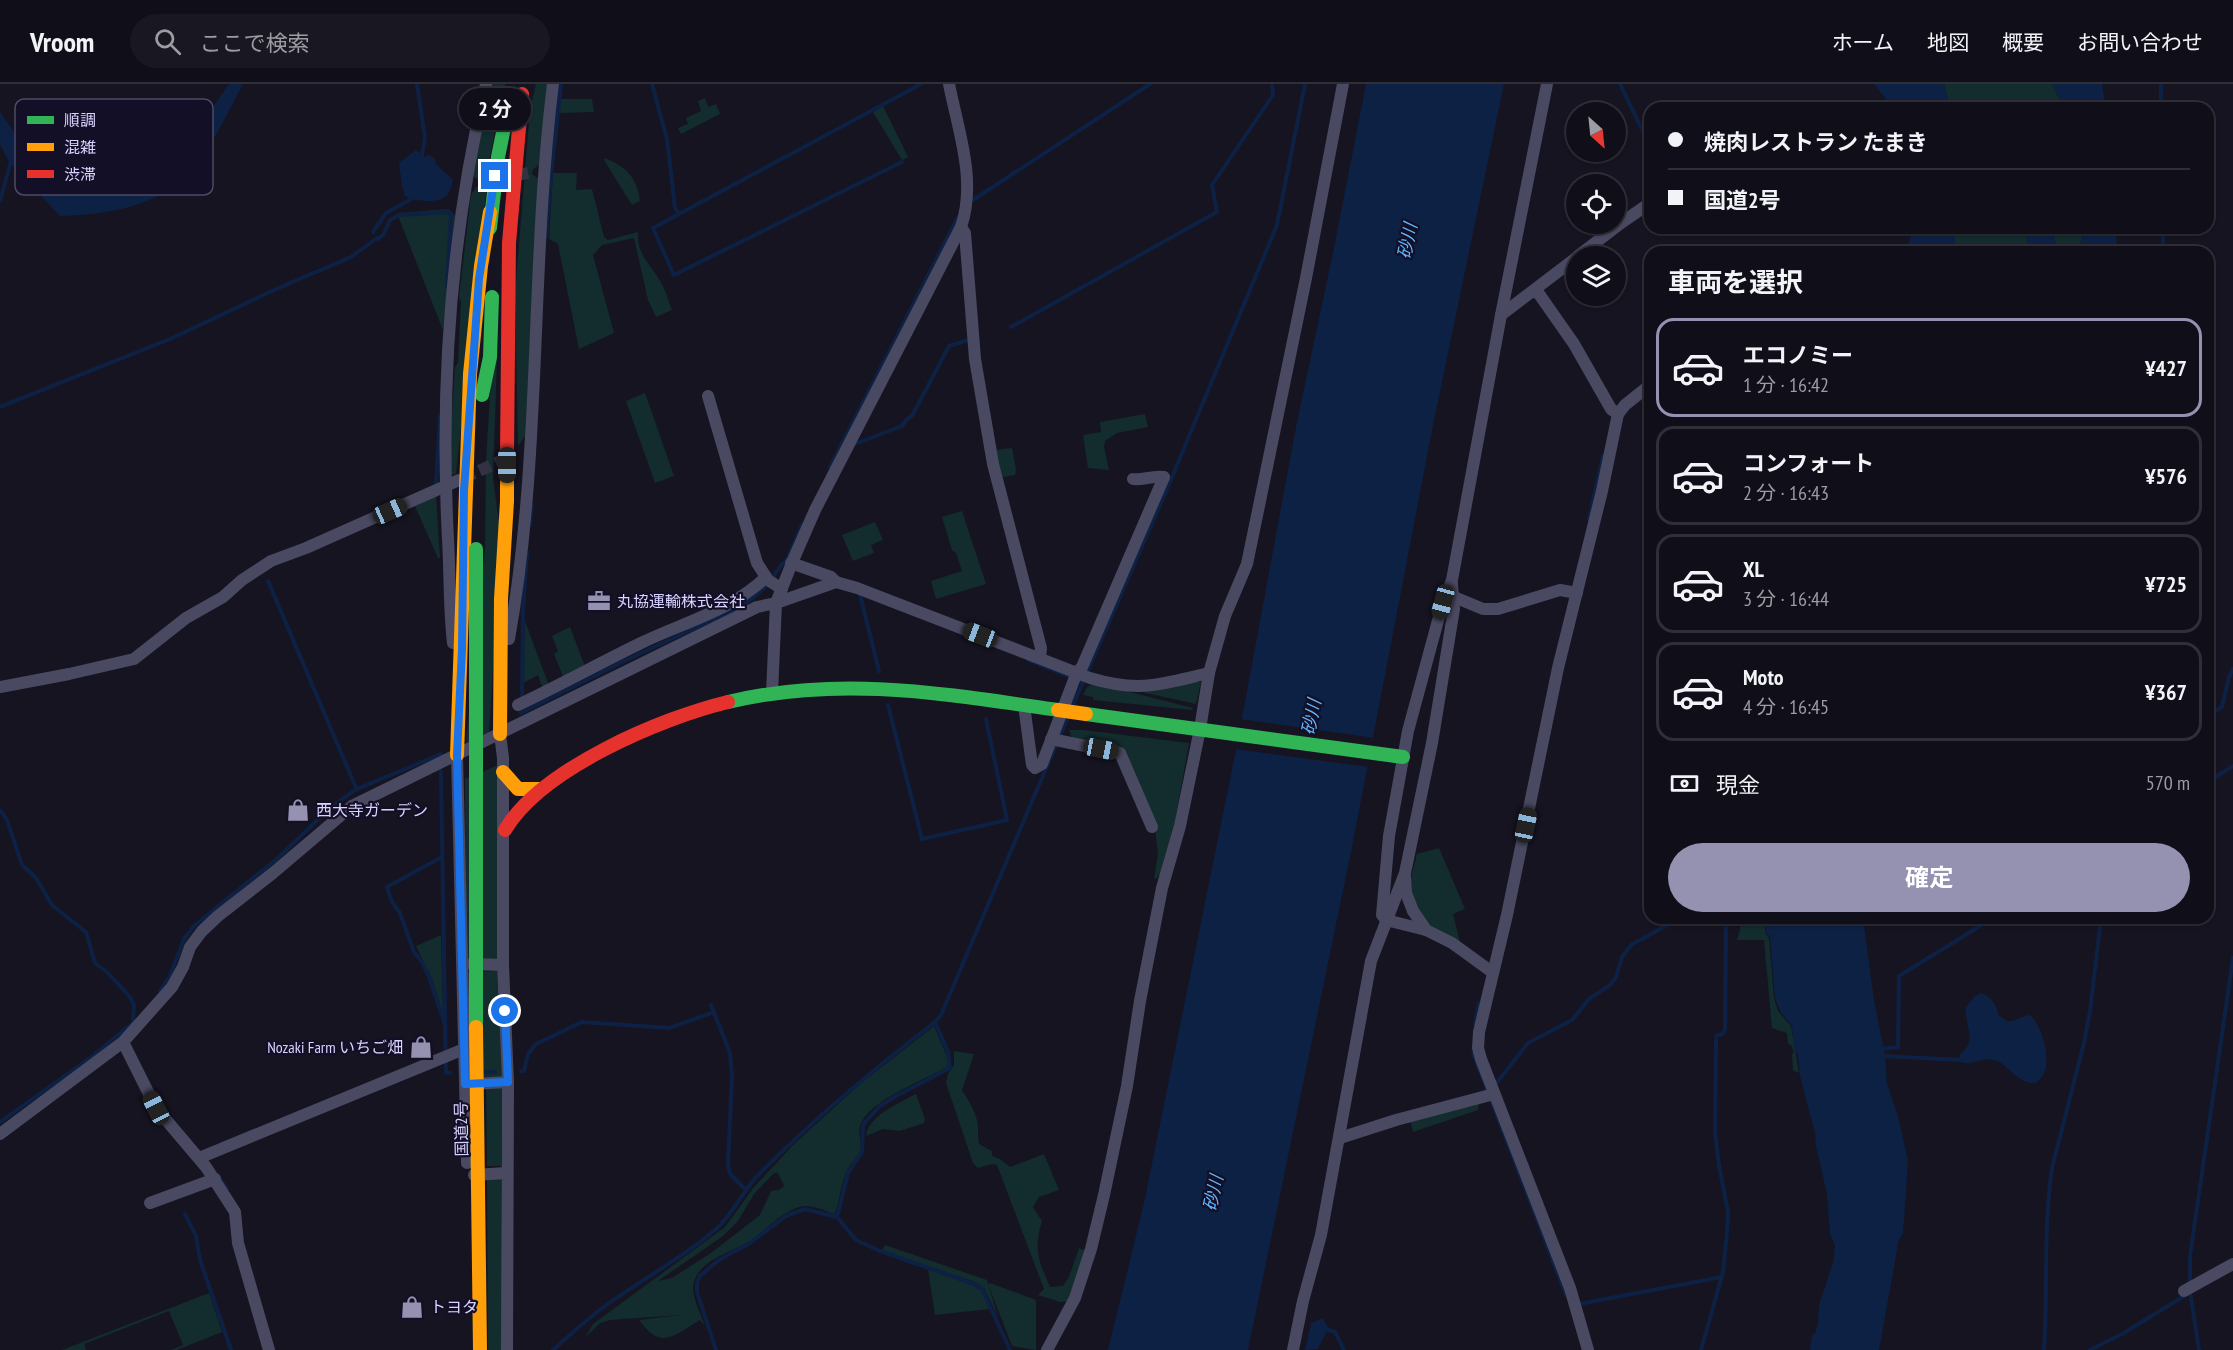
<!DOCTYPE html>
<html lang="ja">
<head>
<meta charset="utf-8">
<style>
  :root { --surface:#100f19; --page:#191822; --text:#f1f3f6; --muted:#9c9ca2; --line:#302f38; --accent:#9591b1 }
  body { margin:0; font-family:"PT Sans Narrow","Noto Sans JP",sans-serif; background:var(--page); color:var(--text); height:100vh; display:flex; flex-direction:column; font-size:22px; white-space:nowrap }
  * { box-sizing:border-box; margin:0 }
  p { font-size:20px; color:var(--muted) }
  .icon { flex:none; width:33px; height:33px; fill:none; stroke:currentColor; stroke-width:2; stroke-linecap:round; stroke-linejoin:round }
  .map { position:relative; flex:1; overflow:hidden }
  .panel { position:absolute; left:1644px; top:162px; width:570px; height:678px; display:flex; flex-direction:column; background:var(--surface); border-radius:18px; box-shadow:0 2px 4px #0004,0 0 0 2px var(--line) }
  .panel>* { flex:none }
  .hud { position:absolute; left:1644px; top:18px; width:570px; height:132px; border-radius:18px; box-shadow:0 2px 4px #0004,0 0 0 2px var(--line); display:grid; align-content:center; height:132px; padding:0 24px; background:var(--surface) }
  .needle { width:39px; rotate:153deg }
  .controls { position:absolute; left:1566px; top:18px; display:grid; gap:12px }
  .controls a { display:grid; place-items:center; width:60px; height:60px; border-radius:50%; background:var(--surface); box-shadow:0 2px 4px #0004,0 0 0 2px var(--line); font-size:30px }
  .end { position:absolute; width:27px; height:27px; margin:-14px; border:8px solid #1a73e8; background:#fff; box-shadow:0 0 0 3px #fff }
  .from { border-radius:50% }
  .bubble { position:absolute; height:42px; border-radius:21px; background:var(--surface); box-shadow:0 2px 4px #0004,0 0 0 2px var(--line); font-size:20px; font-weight:700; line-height:42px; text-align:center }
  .car { position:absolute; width:18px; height:36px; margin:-18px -9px; border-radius:8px; box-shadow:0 0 4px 2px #0007; background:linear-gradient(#222 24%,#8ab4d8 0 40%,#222 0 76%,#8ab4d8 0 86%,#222 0) }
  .hud b { display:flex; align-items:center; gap:21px; height:57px; font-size:22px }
  .hud b+b { border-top:2px solid var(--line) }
  .hud i { width:15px; height:15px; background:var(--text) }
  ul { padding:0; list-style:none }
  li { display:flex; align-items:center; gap:18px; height:99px; margin:0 12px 9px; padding:0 12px; border:3px solid var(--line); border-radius:18px }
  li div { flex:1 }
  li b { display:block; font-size:22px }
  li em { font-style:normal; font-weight:700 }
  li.active { border-color:var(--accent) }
  li>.icon { width:54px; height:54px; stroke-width:1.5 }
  h2 { padding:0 24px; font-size:27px; line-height:72px }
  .pay { display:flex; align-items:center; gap:15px; height:66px; padding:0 24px; font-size:22px }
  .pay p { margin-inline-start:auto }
  .cta { display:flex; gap:12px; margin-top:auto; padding:12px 24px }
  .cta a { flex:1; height:69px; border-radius:36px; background:var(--accent); color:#fff; font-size:24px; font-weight:700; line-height:69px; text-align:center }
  header { display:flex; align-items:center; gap:36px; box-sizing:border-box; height:84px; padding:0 30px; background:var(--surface); border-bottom:2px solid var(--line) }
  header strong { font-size:28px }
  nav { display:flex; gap:33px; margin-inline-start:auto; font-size:21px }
  .search { width:420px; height:54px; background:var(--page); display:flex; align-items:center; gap:15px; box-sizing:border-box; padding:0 21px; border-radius:33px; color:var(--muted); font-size:22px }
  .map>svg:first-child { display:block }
</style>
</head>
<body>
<header>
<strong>Vroom</strong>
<div class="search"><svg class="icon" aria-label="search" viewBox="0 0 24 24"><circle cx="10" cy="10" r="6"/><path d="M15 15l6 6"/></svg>ここで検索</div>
<nav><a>ホーム</a><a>地図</a><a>概要</a><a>お問い合わせ</a></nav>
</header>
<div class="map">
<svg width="2233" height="1266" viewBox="0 0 2233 1266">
  <rect width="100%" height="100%" fill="#161421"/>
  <g fill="#132c2d" fill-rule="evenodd">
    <path d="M491,0H505L490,72L456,390L451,391L448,388L455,283L458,279L461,218L459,213L471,111L476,103L480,102L481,97L474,93L473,89Z"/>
    <path d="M536,0H548L539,81L533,85L532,90L539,95L525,352L518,362L515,209L530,25Z"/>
    <path d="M1944,0H2052L2064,24H1950Z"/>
    <path d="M705,14L708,23L716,20L720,30L681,50L678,44L688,40L686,34L701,27L698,17Z"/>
    <path d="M561,15H592L594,28L559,29Z"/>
    <path d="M883,22L908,73L902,76L873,28Z"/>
    <path d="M605,74C626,83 637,93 640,117L632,121L604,76Z"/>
    <path d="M553,89H577L576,106L592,105L604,153L608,156L638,148C636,169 649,179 659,195C665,204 668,216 672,226L656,233L648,216L634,154L602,161L593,171L614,249L579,265L558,160L549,155Z"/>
    <path d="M449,125L455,132L443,246L397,129Z"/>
    <path d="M1954,144H2024L2030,168H1955Z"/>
    <path d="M2054,144H2082L2080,168H2056Z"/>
    <path d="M494,247L497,274L493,395L501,453L489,648L466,659L485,464L486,377Z"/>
    <path d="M645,309L674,392L655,399L626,317Z"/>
    <path d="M1145,330L1148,343L1117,349L1105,357L1104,363L1109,386L1088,384L1083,351L1101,348L1100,338Z"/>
    <path d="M1012,364L1016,385L1015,391L1003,393L994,366Z"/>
    <path d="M436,412L440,474H438L415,422Z"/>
    <path d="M962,427L986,500L936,515L931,497L962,487L956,469L952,466L942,433Z"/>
    <path d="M875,438L883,456L871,461L874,469L853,477L842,451Z"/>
    <path d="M525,537L549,602L543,605L538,591L523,599Z"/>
    <path d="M570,543L586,585L564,595L554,570L558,567L552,552Z"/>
    <path d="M1191,597L1201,598L1196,620L1137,607Z"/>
    <path d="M1095,599L1193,624L1192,626L1093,616V613L1083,611L1087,603Z"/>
    <path d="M1069,646H1083L1189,659L1172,754L1164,786L1157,794L1154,795L1158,770L1155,745L1125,668L1073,656Z"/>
    <path d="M496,682H497L500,872L496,875L469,876L466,873L465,695Z"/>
    <path d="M1439,764L1465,825L1453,830L1461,862C1439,848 1415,837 1410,808C1408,797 1415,781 1417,770Z"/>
    <path d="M1741,834H1761L1765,837V848L1769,854L1774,914L1778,927L1791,942L1799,989L1793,986L1792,970L1794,968L1791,961L1788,960L1787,949L1772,944L1764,856H1737L1740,846Z"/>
    <path d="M441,851L443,926L441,927L433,897L416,862Z"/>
    <path d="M497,887L502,993L468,995V888Z"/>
    <path d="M934,942L948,975L949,982C927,995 868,1016 860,1042C858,1051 863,1061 859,1070C856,1075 851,1079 848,1085C841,1098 840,1115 835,1130C826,1127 813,1121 804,1122C785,1125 768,1144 753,1155C735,1168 702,1173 694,1198C690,1210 701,1230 705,1242L700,1236C672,1253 661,1266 639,1236L680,1231L610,1236L600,1239L585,1254L593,1240L725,1143L754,1103L793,1061L860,1000ZM774,1089H778L784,1102L779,1106L771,1107L760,1131L711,1169L672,1194L658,1197L723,1152L738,1137L754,1110Z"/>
    <path d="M954,967L974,970L962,1006C969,1017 978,1031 978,1044C978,1050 978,1054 979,1060L992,1067V1072L1000,1075L1010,1083L1044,1070L1059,1106L1039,1113L1033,1123L1042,1137C1033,1167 1039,1176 1050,1203L1063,1202L1069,1193L1079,1164L1086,1167L1069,1217L1060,1218L1038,1211L1044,1205L997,1081L992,1080L978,1084L973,1079L946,999L948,990L954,981Z"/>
    <path d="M486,1001L502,1003L501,1082H487Z"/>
    <path d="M916,1010L925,1035L924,1039L900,1047L883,1045L866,1052C868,1032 899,1019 916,1010Z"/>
    <path d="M1479,1018L1478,1026L1413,1048L1410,1036Z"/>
    <path d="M487,1094L501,1095L503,1266H488Z"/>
    <path d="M885,1161L987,1196L998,1233L984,1204L975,1198L882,1167Z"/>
    <path d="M928,1185L973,1201L981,1206L990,1225L935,1231Z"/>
    <path d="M990,1199L1036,1216V1266L1012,1262L988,1200Z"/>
    <path d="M209,1209L222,1248L177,1266H171L183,1261L169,1227L84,1260L86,1266H62Z"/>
  </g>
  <g fill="#0d2144">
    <path d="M229,0H243C227,29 213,62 191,87C158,123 106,131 60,132L9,78L0,60V28L31,73L59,93L97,106L147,95L183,66Z"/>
    <path d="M1366,0H1504L1432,346L1352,763L1248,1266H1108L1144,1119L1236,666L1297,338L1333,169Z"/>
    <path d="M1874,0H1944L1950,24H1893Z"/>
    <path d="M2052,0H2102L2106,24H2064Z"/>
    <path d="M416,66L425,73L429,71L435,75L436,80L453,96C452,100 451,106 448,110C441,121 414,117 405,112L402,102L399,79Z"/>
    <path d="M1913,144H1954L1955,168H1906Z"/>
    <path d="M2024,144L2041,147L2043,144H2054L2056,168H2030Z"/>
    <path d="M2082,144H2116L2117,168H2080Z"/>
    <path d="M1763,834H1863L1874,916L1885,972L1887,999L1899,1036L1908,1077L1903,1150L1899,1155L1879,1266H1810L1812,1251L1815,1249L1818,1238L1819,1221L1833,1179L1835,1162L1830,1150L1827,1110L1816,1062L1815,1049L1800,992L1798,971L1794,964L1792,942L1780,927L1775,914L1770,853L1766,848V837Z"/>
    <path d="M1981,909C1993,913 1996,921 1999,932C2002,933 2004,935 2007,937C2014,939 2022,931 2030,931C2043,943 2054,981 2040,995C2038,998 2036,999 2032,999C2017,998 2009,982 1997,977C1984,971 1973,982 1960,978L1959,971C1979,956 1964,944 1966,923L1975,912Z"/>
    <path d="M1323,1234L1328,1244L1318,1265L1305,1266L1311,1239Z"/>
  </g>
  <path fill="#161421" d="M1239,635L1375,654L1369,683L1234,665Z"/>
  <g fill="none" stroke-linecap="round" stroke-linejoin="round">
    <g stroke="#0d2144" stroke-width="4">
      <path d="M417,0L425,54L422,71"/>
      <path d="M652,0L667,55L675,124L679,130"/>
      <path d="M1620,0L1650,62"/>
      <path d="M2161,24V0"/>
      <path d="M902,78L674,191L653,144L921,0"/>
      <path d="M973,116L1150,0"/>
      <path d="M0,117L11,77"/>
      <path d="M2163,144V168"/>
      <path d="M373,148L386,129L413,114"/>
      <path d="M546,153L551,92L561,0"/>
      <path d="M378,155L383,151L390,136L399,131L449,128L451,132L447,202"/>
      <path d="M1718,168L1720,167"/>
      <path d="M1011,243L1217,128L1212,101L1273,11L1272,0"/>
      <path d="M0,323L170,255L274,206L351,173L377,154"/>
      <path d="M855,360L902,342L907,335L912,332L949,262L968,256"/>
      <path d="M830,383L958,133"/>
      <path d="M436,400L440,332"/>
      <path d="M1589,435L1603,372"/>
      <path d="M530,441L532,421"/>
      <path d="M785,480L802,441"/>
      <path d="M268,497L357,706"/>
      <path d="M860,511L879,587"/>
      <path d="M1028,576L1083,598"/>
      <path d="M522,612L523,526L527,469"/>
      <path d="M888,621L922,755L1007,736L986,635"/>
      <path d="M1072,623L1167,405L1277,141L1305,0"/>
      <path d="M521,629L626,576L730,528L753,514L767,501L783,479"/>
      <path d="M2208,631L2222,623L2229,593L2233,585"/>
      <path d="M441,687L445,936"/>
      <path d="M2208,698L2233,682"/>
      <path d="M0,726L7,736L22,781L36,794L52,821L86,848L95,879L107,888L130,913L134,921L133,937"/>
      <path d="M442,773L387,803L392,818L400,829L414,868L422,878L429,893L445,940L446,989H450"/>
      <path d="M160,907L170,892L184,855L195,841L279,773L330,724L355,706L441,670"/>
      <path d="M711,921L730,969L732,992L728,1081L730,1090L745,1105"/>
      <path d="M935,938L948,968L950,984L896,1012L880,1022L865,1038L863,1042L862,1068L848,1089L837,1133L856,1156L880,1167L974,1200L982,1205L1010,1266"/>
      <path d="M1475,940L1479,919"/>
      <path d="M1716,952L1722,950L1725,946L1726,834"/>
      <path d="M1880,965L1898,963L1899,892L1993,834"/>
      <path d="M1473,969L1566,1211"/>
      <path d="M1882,972L1961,976"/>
      <path d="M521,987H524L528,970L536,960L582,938L669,944L714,928"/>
      <path d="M484,988H495"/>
      <path d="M1495,1001L1528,959L1572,936L1589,915L1610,901L1616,893L1622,873L1631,861L1680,834"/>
      <path d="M0,1038L89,975L136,936"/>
      <path d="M218,1091L227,1105"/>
      <path d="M185,1130L196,1152L200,1176L231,1266"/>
      <path d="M2190,1200V1172L2233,874"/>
      <path d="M2190,1207L2199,1266"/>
      <path d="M1579,1220L1722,1193"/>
      <path d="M1325,1245L1335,1248L1344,1266"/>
      <path d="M553,1266C570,1251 587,1235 605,1222C642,1195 683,1174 717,1144C734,1129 743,1106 759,1090C814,1035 872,986 935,938L941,931L1068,633"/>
      <path d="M716,1266L697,1208V1199L700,1192L719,1176L750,1159L786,1132L805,1125L837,1133"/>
      <path d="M1701,1266L1723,1188L1727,1148L1728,1128L1719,1082L1715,1049L1716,956"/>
      <path d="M2044,1266C2048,1205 2043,1144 2052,1084L2084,959L2090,927L2101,834"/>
      <path d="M2090,1266L2122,1250L2186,1211"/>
    </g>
    <g stroke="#333142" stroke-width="12" stroke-dasharray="12 6" stroke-linecap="butt">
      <path d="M481,98L533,88"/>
      <path d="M463,394L510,373"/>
    </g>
    <g stroke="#4a4962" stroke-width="12">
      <path d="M961,143L965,149L975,275L993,380L1041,564L1040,574"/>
      <path d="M1578,172L1621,139L1650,119"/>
      <path d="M1534,208L1539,210L1574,260L1611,325L1618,330"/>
      <path d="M1501,231L1576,174"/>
      <path d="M708,312L757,479L768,496L782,505"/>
      <path d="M791,479L831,493L836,498"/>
      <path d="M1447,510L1483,525H1498L1560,506L1577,509"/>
      <path d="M509,555C542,372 530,184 553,0"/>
      <path d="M453,559C449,524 450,490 448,455C440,303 451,148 486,0"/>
      <path d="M0,603L69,590L134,575L186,534L223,513L242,496L271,477L306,464L459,396"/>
      <path d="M772,609L776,519L794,474L815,426L961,143C977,97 958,46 949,0"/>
      <path d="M518,621C560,601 600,579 641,559C684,538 731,527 766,493"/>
      <path d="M1024,621L1032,681L1035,684L1042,680L1077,588L1082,583L1164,393C1153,391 1141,397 1133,395"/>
      <path d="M500,650L503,674V881L508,998L507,1266"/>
      <path d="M1051,655L1120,669L1152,743"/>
      <path d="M457,671L467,1079"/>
      <path d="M1405,793L1406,809L1413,827L1426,846L1452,859L1492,888"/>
      <path d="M1426,846L1386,836L1382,831L1389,752L1408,647L1443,518L1452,496L1501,231L1547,0"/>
      <path d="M471,880L503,881"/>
      <path d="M123,958L156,1024L206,1083L235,1128L238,1159L269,1266"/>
      <path d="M473,1000L508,998"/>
      <path d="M0,1050L123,958L172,903L183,883L190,863L202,847L218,832L273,789L352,722L757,523L776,519L836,498L857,504L1090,594C1140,609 1161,600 1209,589"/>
      <path d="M1340,1054L1396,1036L1494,1010"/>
      <path d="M199,1074L464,965"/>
      <path d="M474,1091L506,1089"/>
      <path d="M150,1119L215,1095"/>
      <path d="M2184,1207L2233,1180"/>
      <path d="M1047,1266L1075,1214L1091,1165L1104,1111L1127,1002L1140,917L1162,804L1180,742L1200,645L1209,589L1225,532L1247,480L1306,194L1343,0"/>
      <path d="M1293,1266L1303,1217L1321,1151L1371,877L1405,789L1432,659L1454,525L1452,500"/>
      <path d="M1588,1266L1570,1204L1481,975L1478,964L1479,948L1507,831L1558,584L1602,407L1618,330L1625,321L1650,301"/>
    </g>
    <g stroke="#30b455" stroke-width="14">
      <path d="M490,144L498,73L509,19"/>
      <path d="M482,311L490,273L492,213"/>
      <path d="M728,618C842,591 945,610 1058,626"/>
      <path d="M1086,630L1403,673"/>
    </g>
    <g stroke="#ff9f0a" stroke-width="14">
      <path d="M500,650L501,515L507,417V371"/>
      <path d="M457,671L470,290L481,182L490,128"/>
      <path d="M503,688L518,705H541"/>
    </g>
    <g stroke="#e5322d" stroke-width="14">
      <path d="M507,371L509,159L522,10"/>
      <path d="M505,746C541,685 661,634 728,618"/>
    </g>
    <path stroke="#30b455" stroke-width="14" d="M476,465V943"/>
    <g stroke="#ff9f0a" stroke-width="14">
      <path d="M1058,626L1086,630"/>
      <path d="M476,943L480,1266"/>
    </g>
  </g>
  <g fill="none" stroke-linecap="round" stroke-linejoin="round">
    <path stroke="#1a73e8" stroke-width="8" d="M495,92L479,195L464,406L462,565L457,671L465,1000L508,998L505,927"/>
  </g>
  <defs>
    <g id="office-bare" transform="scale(1.8)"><path d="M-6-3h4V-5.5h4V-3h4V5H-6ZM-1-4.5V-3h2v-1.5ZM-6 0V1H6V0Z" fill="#9591b1" stroke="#130f26" stroke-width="2.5" paint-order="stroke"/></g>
    <g id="shop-bare" transform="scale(1.8)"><path d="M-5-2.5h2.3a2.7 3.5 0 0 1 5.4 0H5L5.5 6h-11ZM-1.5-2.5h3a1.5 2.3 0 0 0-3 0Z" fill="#9591b1" stroke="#130f26" stroke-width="2.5" paint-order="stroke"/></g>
  </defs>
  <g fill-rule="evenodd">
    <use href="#office-bare" x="599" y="517"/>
    <use href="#shop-bare" x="298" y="726"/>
    <use href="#shop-bare" x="421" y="963"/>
    <use href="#shop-bare" x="412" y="1223"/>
  </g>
  <g text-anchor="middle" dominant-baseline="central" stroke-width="4.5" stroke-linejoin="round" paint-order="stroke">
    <g font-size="16" fill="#d9d4ff" stroke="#130f26" text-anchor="start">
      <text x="617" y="517">丸協運輸株式会社</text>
      <text x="316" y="726">西大寺ガーデン</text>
      <text x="403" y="963" text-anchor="end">Nozaki Farm いちご畑</text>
      <text x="430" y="1223">トヨタ</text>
    </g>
    <g font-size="16" fill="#d9d4ff" stroke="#130f26">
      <text transform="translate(461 1045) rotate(-91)">国道2号</text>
    </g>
    <g font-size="18" font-style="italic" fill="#62b6ff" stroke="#130f26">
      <text transform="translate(1407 157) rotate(-79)">砂川</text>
      <text transform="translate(1311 633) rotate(-79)">砂川</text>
      <text transform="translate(1213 1109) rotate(-78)">砂川</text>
    </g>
  </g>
  <rect x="15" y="15" width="198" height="96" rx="9" fill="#130f26" stroke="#4e4a67" stroke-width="1.5"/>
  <rect x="27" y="32" width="27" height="8" fill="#30b455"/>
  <rect x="27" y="59" width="27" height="8" fill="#ff9f0a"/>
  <rect x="27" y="86" width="27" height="8" fill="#e5322d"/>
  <g font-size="16" fill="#d9d4ff">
    <text x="64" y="42">順調</text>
    <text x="64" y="69">混雑</text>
    <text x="64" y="96">渋滞</text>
  </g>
</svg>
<div class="controls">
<a><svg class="needle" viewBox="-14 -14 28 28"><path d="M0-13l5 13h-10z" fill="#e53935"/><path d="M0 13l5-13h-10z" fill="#9c9ca2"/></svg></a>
<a><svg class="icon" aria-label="locate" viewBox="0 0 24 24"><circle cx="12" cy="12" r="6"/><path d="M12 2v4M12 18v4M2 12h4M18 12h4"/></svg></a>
<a><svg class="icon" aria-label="layers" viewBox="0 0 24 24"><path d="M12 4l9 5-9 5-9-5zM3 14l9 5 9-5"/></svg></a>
</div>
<i class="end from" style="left:505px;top:927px"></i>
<i class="end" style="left:495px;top:92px"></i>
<div class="bubble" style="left:459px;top:4px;width:72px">2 分</div>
<i class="car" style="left:507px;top:381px;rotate:180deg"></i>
<i class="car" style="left:390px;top:427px;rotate:66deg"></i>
<i class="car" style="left:1443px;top:518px;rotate:195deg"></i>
<i class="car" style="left:980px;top:551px;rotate:291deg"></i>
<i class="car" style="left:1101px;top:665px;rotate:101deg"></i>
<i class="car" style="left:1526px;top:741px;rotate:12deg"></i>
<i class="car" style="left:156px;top:1024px;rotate:333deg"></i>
<div class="hud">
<b><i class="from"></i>焼肉レストラン たまき</b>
<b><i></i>国道2号</b>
</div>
<section class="panel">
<h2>車両を選択</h2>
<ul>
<li class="active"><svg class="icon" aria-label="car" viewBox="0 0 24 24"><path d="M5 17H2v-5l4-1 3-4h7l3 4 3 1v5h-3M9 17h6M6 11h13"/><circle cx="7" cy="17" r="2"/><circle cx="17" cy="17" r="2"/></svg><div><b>エコノミー</b><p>1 分 · 16:42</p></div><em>¥427</em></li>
<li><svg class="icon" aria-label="car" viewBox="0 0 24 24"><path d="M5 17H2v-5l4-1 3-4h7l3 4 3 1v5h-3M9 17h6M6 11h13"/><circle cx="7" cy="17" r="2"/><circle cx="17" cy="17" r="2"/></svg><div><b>コンフォート</b><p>2 分 · 16:43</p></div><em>¥576</em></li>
<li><svg class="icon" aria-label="car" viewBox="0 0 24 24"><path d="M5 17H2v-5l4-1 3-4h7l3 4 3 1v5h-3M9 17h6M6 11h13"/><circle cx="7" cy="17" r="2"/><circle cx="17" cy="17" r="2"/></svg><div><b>XL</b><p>3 分 · 16:44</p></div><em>¥725</em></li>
<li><svg class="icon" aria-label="car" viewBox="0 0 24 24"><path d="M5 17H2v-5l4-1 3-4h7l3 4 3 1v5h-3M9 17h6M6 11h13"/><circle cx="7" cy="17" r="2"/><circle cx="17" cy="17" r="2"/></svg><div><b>Moto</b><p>4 分 · 16:45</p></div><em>¥367</em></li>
</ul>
<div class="pay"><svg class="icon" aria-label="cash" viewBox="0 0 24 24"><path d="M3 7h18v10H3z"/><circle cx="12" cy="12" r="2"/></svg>現金<p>570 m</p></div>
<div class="cta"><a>確定</a></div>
</section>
</div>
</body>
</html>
